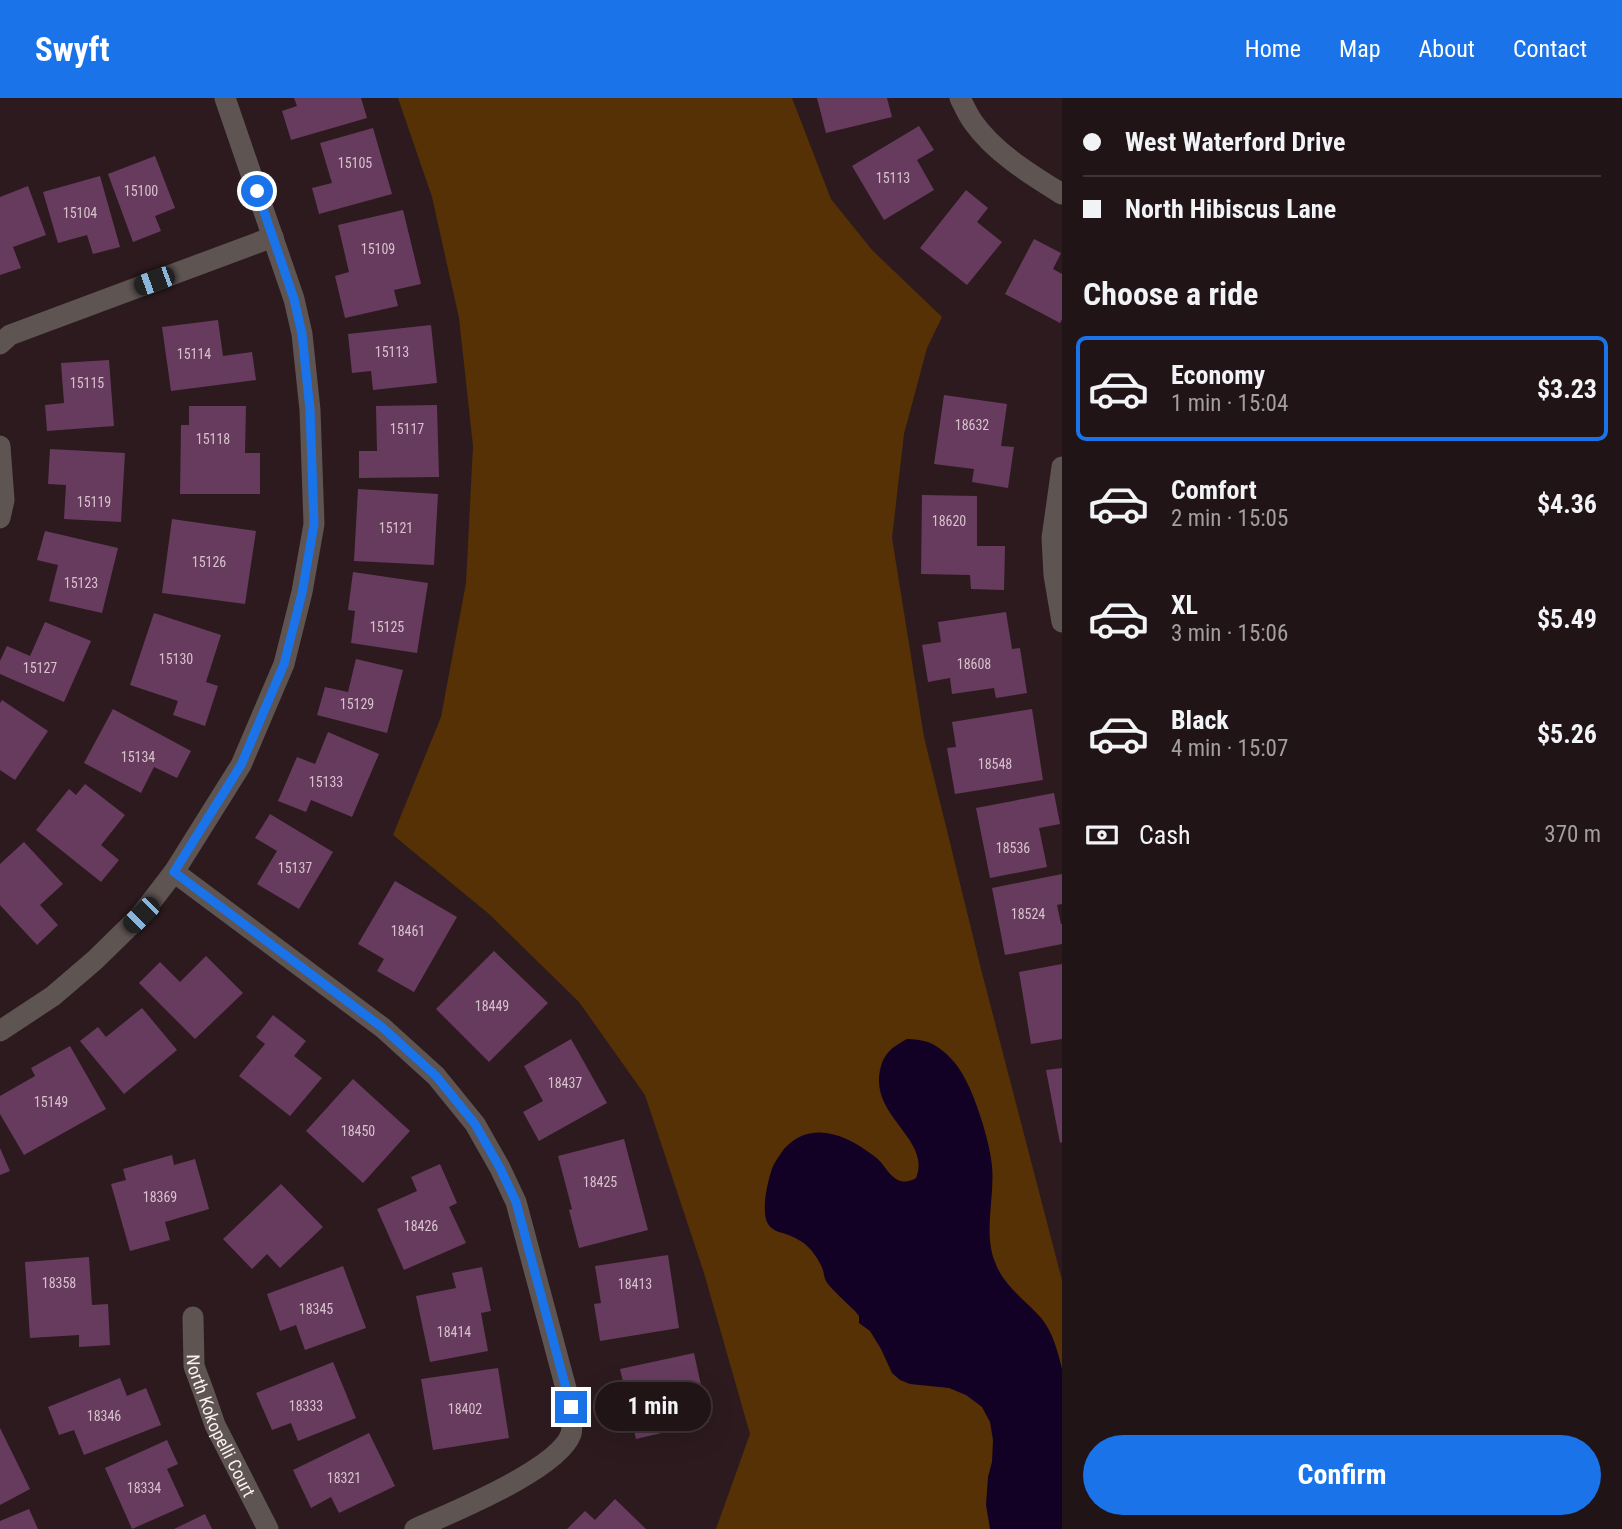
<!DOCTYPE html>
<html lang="en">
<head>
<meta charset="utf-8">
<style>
  :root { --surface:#211416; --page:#291d1f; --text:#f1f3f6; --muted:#a29ea1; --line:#3e3335; --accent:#1a73e8 }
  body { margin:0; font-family:"Roboto Condensed",sans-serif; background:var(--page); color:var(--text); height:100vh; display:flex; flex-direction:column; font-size:26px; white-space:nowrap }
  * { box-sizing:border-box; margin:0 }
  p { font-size:23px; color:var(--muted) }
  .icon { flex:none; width:38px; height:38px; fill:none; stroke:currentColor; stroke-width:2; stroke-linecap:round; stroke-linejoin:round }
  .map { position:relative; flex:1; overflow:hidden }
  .panel { display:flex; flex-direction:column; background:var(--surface); width:560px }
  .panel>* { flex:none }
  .top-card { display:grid; align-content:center; height:154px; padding:0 21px; background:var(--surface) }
  .end { position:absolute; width:32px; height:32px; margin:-16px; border:9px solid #1a73e8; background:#fff; box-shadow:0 0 0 4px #fff }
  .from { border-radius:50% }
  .bubble { position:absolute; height:49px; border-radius:24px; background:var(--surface); box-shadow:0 7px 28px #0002,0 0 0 2px var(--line); font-size:23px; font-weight:700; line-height:49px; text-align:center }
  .car { position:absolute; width:21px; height:42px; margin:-21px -10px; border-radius:9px; box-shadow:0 0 5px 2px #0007; background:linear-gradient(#222 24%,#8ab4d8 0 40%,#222 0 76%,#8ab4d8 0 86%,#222 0) }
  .top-card b { display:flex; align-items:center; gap:24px; height:66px; font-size:26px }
  .top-card b+b { border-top:2px solid var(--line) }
  .top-card i { width:18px; height:18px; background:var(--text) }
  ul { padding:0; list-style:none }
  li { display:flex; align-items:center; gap:21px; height:105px; margin:0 14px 10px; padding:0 7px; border:4px solid transparent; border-radius:10px }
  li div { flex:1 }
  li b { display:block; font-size:26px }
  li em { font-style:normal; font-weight:700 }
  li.active { border-color:var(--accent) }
  li>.icon { width:63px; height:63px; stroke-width:1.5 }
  h2 { padding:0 21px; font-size:32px; line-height:84px }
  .pay { display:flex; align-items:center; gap:18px; height:77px; padding:0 21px; font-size:26px }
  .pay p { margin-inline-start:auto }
  .cta { display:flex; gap:14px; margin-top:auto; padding:14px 21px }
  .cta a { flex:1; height:80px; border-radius:42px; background:var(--accent); color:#fff; font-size:28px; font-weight:700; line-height:80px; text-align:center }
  header { display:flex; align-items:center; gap:42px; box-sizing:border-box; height:98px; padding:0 35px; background:var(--accent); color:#fff }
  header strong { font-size:33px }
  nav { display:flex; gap:38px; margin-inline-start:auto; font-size:24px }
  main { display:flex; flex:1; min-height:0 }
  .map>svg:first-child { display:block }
</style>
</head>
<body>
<header>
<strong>Swyft</strong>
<nav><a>Home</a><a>Map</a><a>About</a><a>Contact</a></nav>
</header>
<main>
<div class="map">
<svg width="1062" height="1431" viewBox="0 0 1062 1431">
  <rect width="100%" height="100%" fill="#2c1a1e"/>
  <path fill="#553105" d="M398,0H792L831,101L872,152L942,219L927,250L904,336L892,440L924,639L981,871L1062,1182V1431H716L750,1336L704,1175L645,997L579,904L489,816L393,737L441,619L466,485L473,348L459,220L432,99Z"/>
  <path fill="#130025" d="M907,941C914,941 921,942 928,944C941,949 953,961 960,972C974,993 990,1043 992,1068C995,1100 983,1134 995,1164C1004,1189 1026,1202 1042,1221C1053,1235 1058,1254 1062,1271V1431H990L986,1407L988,1379L992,1364L993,1342L990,1324L982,1309L966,1297L949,1290L910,1286L900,1282L892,1275L881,1251L870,1233L859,1225V1218L855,1213C849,1207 828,1188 826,1183C824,1179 824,1176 823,1172C819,1162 813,1153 805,1146C801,1143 796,1140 791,1138C783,1134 774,1135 768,1126C761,1115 767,1086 771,1074C773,1066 779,1058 784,1051C811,1021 847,1037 874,1058C883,1064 887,1075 896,1081C903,1085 910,1084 916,1080C932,1041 870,1019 880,972C883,956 892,949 907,941Z"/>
  <g fill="#673b5e">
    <path d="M294,0H361L367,20L291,42L282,13L297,8Z"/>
    <path d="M817,0H887L892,19L826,35Z"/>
    <path d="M919,28L934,52L917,62L934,92L884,122L852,68Z"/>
    <path d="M373,30L392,96L319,116L312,90L332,85L320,45Z"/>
    <path d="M155,58L175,110L155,118L161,133L133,144L108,76Z"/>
    <path d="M100,78L120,149L93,156L87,137L58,145L43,94Z"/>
    <path d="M28,88L46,137L13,149L21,170L0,177V99Z"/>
    <path d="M966,92L988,110L977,124L1002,144L967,187L920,150Z"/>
    <path d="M403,112L421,186L394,192L398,208L345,220L335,178L349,174L338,127Z"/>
    <path d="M1034,141L1061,155L1053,171L1062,176V221L1060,225L1005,196Z"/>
    <path d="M218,222L223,258L252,254L256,282L171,293L162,229Z"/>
    <path d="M431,227L437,285L373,292L371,273L352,275L348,236Z"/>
    <path d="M109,262L114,328L47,333L45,307L64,305L61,265Z"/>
    <path d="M944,297L1007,306L1001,348L1014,349L1008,390L972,384L974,371L934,366Z"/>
    <path d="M437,307L439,379L359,380V353H377L376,308Z"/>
    <path d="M189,308H246L245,355H260V396H180L181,327H189Z"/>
    <path d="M50,351L125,355L121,424L64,421L66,387L48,386Z"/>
    <path d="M358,391L438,396L434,467L354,463Z"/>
    <path d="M922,397L977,398V448H1005L1004,492L971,491L970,477L921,476Z"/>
    <path d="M172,421L256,433L245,506L162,495Z"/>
    <path d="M45,433L118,450L102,515L49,503L58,467L37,462Z"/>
    <path d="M353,474L428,485L417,555L351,545L355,513L348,512Z"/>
    <path d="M1006,514L1012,551L1020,550L1027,595L996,600L994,590L952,596L950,580L928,584L922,547L941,544L938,524Z"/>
    <path d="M154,515L221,537L206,584L218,588L205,628L173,617L178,603L130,587Z"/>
    <path d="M45,524L91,543L64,604L0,576V563L7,548L30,558Z"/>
    <path d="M356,561L403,572L387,635L317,617L325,589L348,594Z"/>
    <path d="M2,602L48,633L15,682L0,672V605Z"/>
    <path d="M113,611L191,653L177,680L154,669L141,695L84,665Z"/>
    <path d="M1032,611L1043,682L955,696L947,650L956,649L952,624Z"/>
    <path d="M328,634L379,656L352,719L311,702L306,714L278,703L297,659L315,666Z"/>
    <path d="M85,686L125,717L101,747L119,762L101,784L36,732L69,691L76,697Z"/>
    <path d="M1054,695L1060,726L1039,730L1047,769L990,780L976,710Z"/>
    <path d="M270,716L333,754L299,811L257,786L277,753L255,740Z"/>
    <path d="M24,744L63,786L40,807L58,827L37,847L0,807V766Z"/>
    <path d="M1062,776V806L1057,807L1061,826H1062V846L1005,857L992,790Z"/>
    <path d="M395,783L457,819L414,894L377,873L384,861L358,846Z"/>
    <path d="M494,853L548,905L489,964L436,911Z"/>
    <path d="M206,858L243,895L195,941L139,885L160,864L180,884Z"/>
    <path d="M1062,866V941L1031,946L1019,874Z"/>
    <path d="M142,910L177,952L124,996L80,943L98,929L106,939Z"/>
    <path d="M273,917L306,943L294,958L322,980L290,1018L239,978L265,946L256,939Z"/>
    <path d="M571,941L607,1005L539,1043L523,1014L543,1003L524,968Z"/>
    <path d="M70,948L106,1011L24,1057L0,1016V998L35,978L31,970Z"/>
    <path d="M1062,970V1044L1060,1045L1046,972Z"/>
    <path d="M353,981L410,1033L363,1085L306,1033Z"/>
    <path d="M624,1041L648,1132L579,1150L569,1112L572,1111L558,1058Z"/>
    <path d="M0,1050L10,1073L0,1077Z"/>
    <path d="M172,1057L174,1067L195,1061L209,1111L165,1124L170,1142L130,1153L111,1086L126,1082L123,1071Z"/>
    <path d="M440,1066L457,1105L449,1109L466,1145L404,1172L377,1111L417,1093L411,1079Z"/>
    <path d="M281,1086L323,1129L280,1170L267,1156L252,1171L223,1141Z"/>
    <path d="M668,1157L679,1230L600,1243L594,1206L601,1205L595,1168Z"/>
    <path d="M89,1159L92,1207L108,1206L110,1247L79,1249V1237L30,1240L25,1164Z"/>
    <path d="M343,1168L366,1230L305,1252L296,1227L280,1233L267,1196Z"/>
    <path d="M482,1169L491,1213L481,1215L488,1253L430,1264L416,1198L456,1190L452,1175Z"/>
    <path d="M694,1255L709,1324L636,1341L620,1271Z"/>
    <path d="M333,1264L356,1320L298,1343L291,1325L272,1332L256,1295Z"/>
    <path d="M498,1270L509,1340L433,1352L421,1281Z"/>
    <path d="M120,1280L127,1298L146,1290L161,1327L84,1357L74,1332L59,1337L48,1309Z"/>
    <path d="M0,1330L30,1391L0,1407Z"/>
    <path d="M369,1335L395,1388L339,1415L331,1399L311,1410L293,1372Z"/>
    <path d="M167,1342L178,1366L167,1371L184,1408L132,1431L105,1370Z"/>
    <path d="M615,1401L646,1431H567L585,1413L595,1422Z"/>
    <path d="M29,1411L38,1431H0V1423Z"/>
    <path d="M205,1416L212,1431H174Z"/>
  </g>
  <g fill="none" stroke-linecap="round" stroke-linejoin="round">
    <g stroke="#5e5452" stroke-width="21">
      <path d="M960,0C964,8 968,17 973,24C995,55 1030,76 1062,96"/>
      <path d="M0,246L10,237L273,139"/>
      <path d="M0,348L4,402L0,420"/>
      <path d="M1062,369L1052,440L1054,477L1062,524"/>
      <path d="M174,774L383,930L436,978L475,1026L500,1070L516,1104L571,1309C571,1317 573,1329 571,1336C558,1372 450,1415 415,1431"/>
      <path d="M0,933L53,898L95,862L141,817L174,774L241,667L284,566L302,494L314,426L310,312L302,236L294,201L225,0"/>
      <path id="s1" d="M193,1219L194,1268L204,1295L215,1327L268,1431"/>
    </g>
  </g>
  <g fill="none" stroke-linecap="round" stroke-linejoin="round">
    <path stroke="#1a73e8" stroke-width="9" d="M257,93L294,201L302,236L310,312L314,426L302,495L284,566L241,667L174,774L383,930L436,978L475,1026L500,1070L516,1104L571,1309"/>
  </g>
  <g text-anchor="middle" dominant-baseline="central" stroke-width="6" stroke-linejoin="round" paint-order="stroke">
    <g font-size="14" fill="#d7c2cc">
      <text x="355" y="65">15105</text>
      <text x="893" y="80">15113</text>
      <text x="141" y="93">15100</text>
      <text x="80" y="115">15104</text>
      <text x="378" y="151">15109</text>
      <text x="392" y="254">15113</text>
      <text x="194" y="256">15114</text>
      <text x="87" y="285">15115</text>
      <text x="972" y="327">18632</text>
      <text x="407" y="331">15117</text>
      <text x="213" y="341">15118</text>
      <text x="94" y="404">15119</text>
      <text x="949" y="423">18620</text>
      <text x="396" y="430">15121</text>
      <text x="209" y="464">15126</text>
      <text x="81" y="485">15123</text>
      <text x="387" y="529">15125</text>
      <text x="176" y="561">15130</text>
      <text x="974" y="566">18608</text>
      <text x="40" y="570">15127</text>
      <text x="357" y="606">15129</text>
      <text x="138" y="659">15134</text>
      <text x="995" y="666">18548</text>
      <text x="326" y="684">15133</text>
      <text x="1013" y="750">18536</text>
      <text x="295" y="770">15137</text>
      <text x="1028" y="816">18524</text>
      <text x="408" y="833">18461</text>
      <text x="492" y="908">18449</text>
      <text x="565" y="985">18437</text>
      <text x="51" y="1004">15149</text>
      <text x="358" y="1033">18450</text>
      <text x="600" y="1084">18425</text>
      <text x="160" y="1099">18369</text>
      <text x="421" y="1128">18426</text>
      <text x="59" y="1185">18358</text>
      <text x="635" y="1186">18413</text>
      <text x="316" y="1211">18345</text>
      <text x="454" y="1234">18414</text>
      <text x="306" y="1308">18333</text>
      <text x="465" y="1311">18402</text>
      <text x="104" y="1318">18346</text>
      <text x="344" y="1380">18321</text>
      <text x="144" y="1390">18334</text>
    </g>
    <g font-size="18" fill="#fceff1" stroke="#2c1a1e">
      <text stroke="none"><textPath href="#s1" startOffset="114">North Kokopelli Court</textPath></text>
    </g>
  </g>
</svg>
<i class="end from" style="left:257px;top:93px"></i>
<i class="end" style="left:571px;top:1309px"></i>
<div class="bubble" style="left:595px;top:1284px;width:116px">1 min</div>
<i class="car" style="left:154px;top:183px;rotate:250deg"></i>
<i class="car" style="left:141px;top:817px;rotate:225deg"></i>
</div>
<section class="panel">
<div class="top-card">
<b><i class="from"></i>West Waterford Drive</b>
<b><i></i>North Hibiscus Lane</b>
</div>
<h2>Choose a ride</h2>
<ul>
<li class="active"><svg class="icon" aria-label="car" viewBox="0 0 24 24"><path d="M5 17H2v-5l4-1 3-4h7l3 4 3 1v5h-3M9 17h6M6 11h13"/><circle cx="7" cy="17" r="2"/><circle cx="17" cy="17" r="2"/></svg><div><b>Economy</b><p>1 min · 15:04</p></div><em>$3.23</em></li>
<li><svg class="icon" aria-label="car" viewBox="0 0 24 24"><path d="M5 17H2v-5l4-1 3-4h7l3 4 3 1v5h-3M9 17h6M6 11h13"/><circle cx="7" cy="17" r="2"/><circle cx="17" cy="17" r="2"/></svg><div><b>Comfort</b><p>2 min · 15:05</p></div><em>$4.36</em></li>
<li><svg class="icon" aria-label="car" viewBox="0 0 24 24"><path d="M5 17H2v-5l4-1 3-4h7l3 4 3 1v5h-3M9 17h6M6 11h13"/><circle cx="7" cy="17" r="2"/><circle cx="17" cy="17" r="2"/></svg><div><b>XL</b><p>3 min · 15:06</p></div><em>$5.49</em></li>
<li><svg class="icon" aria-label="car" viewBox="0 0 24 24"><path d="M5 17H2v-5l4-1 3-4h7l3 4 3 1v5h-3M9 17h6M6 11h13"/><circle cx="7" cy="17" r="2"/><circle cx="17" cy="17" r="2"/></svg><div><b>Black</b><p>4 min · 15:07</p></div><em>$5.26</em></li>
</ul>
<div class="pay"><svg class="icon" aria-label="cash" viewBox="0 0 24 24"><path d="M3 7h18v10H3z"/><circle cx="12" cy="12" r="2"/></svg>Cash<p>370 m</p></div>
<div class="cta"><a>Confirm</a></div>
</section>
</main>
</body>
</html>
